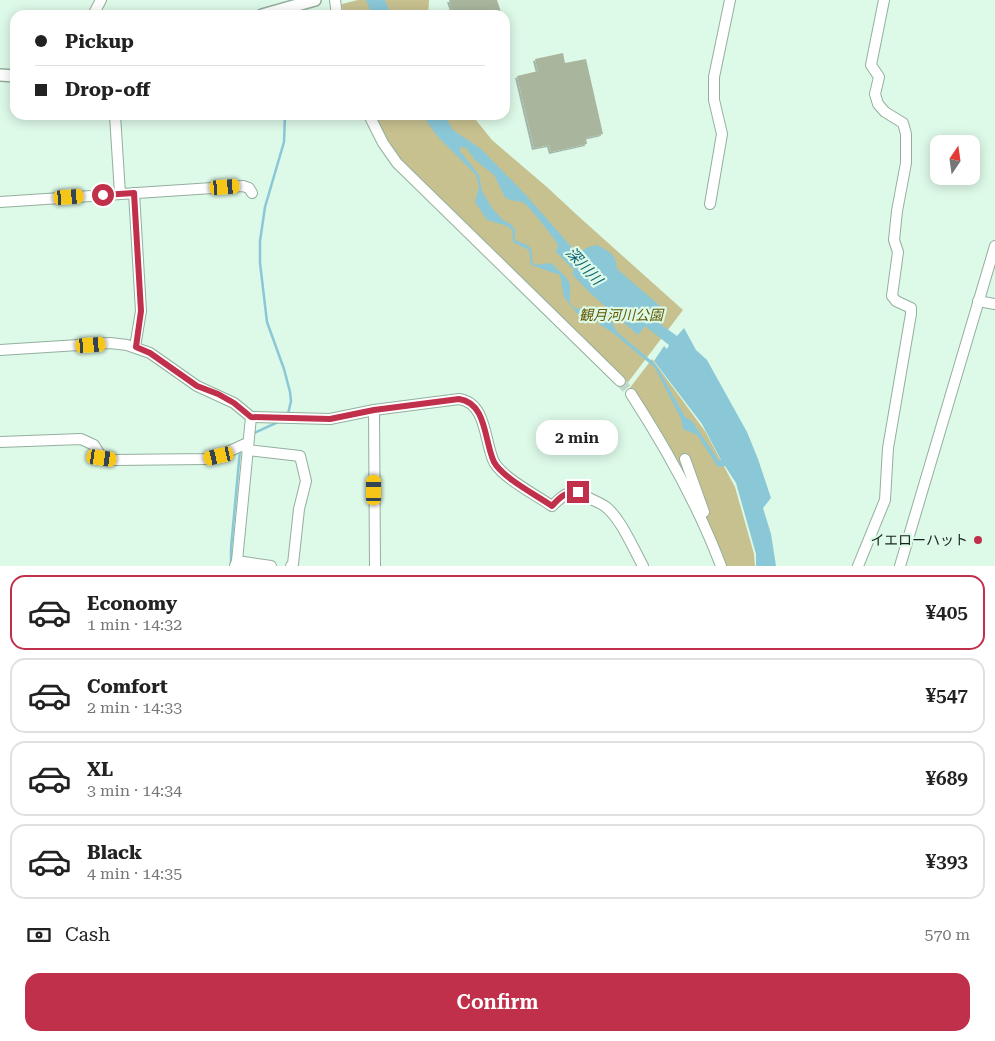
<!DOCTYPE html>
<html lang="en">
<head>
<meta charset="utf-8">
<style>
  :root { --surface:#fff; --page:#f2f2f2; --text:#222; --muted:#767676; --line:#e0e0e0; --accent:#c1304b }
  body { margin:0; font-family:"Roboto Serif","Noto Sans JP",serif; background:var(--page); color:var(--text); height:100vh; display:flex; flex-direction:column; font-size:19px; white-space:nowrap }
  * { box-sizing:border-box; margin:0 }
  p { font-size:16px; color:var(--muted) }
  .icon { flex:none; width:28px; height:28px; fill:none; stroke:currentColor; stroke-width:2; stroke-linecap:round; stroke-linejoin:round }
  .map { position:relative; height:566px; overflow:hidden }
  .side { display:flex; flex-direction:column; background:var(--surface); flex:1 }
  .side>* { flex:none }
  .banner { position:absolute; left:10px; top:10px; width:500px; height:110px; border-radius:15px; box-shadow:0 2px 12px #0003; display:grid; align-content:center; height:110px; padding:0 25px; background:var(--surface) }
  .needle { width:32px; rotate:13deg }
  .tools { position:absolute; left:930px; top:135px; display:grid; gap:10px }
  .tools a { display:grid; place-items:center; width:50px; height:50px; border-radius:10px; background:var(--surface); box-shadow:0 2px 12px #0003; font-size:25px }
  .end { position:absolute; width:22px; height:22px; margin:-11px; border:6px solid #c1304b; background:#fff; box-shadow:0 0 0 2px #fff }
  .from { border-radius:50% }
  .bubble { position:absolute; height:35px; border-radius:15px; background:var(--surface); box-shadow:0 2px 12px #0003; font-size:16px; font-weight:600; line-height:35px; text-align:center }
  .car { position:absolute; width:15px; height:30px; margin:-15px -8px; border-radius:6px; box-shadow:0 0 4px 1px #0007; background:linear-gradient(#f5c518 24%,#345 0 40%,#f5c518 0 76%,#345 0 86%,#f5c518 0) }
  .banner b { display:flex; align-items:center; gap:18px; height:48px; font-size:19px }
  .banner b+b { border-top:1px solid var(--line) }
  .banner i { width:12px; height:12px; background:var(--text) }
  ul { padding:9px 0 0; list-style:none }
  li { display:flex; align-items:center; gap:15px; height:75px; margin:0 10px 8px; padding:0 15px; border:2px solid var(--line); border-radius:15px }
  li div { flex:1 }
  li b { display:block; font-size:19px }
  li em { font-style:normal; font-weight:600 }
  li.on { border-color:var(--accent) }
  li>.icon { width:45px; height:45px; stroke-width:1.5 }
  .pay { display:flex; align-items:center; gap:12px; height:55px; padding:0 25px; font-size:19px }
  .pay p { margin-inline-start:auto }
  .cta { display:flex; gap:10px; margin-top:auto; padding:10px 25px }
  .cta a { flex:1; height:58px; border-radius:15px; background:var(--accent); color:#fff; font-size:20px; font-weight:600; line-height:58px; text-align:center }
  .map>svg:first-child { display:block }
</style>
</head>
<body>
<div class="map">
<svg width="995" height="566" viewBox="0 0 995 566">
  <defs>
    <filter id="shadow"><feDropShadow dx="-2" dy="2" stdDeviation="0" flood-color="#0004"/></filter>
  </defs>
  <rect width="100%" height="100%" fill="#ddf9e8"/>
  <g fill="#c7c190">
    <path d="M358,0H429L428,15H343L342,4Z"/>
    <path d="M374,115H472L492,140L548,188L577,215L683,310L626,385L579,337L451,214L391,148Z"/>
    <path d="M652,359L705,431L735,487L754,554L755,566H723L629,389Z"/>
  </g>
  <g fill="#8ac7d7" fill-rule="evenodd">
    <path d="M366,0H385L391,15H372Z"/>
    <path d="M422,115H444L453,130L481,149L525,194L575,251L579,253L586,248L597,245C610,252 616,254 617,269L660,306L652,318L677,336L684,328L696,350L707,360L747,432L758,459L771,498L763,508L771,534L776,566H756V554L736,483L725,466L718,467L697,435L683,429L681,419L655,368L613,333L599,324L594,312H586L581,315L578,314L564,297L560,275L531,265L529,250L513,242L512,230L507,226L487,220L475,202L479,187L476,175L438,137ZM462,147L466,148L475,160L494,175L505,197C511,202 518,200 524,203C528,205 555,239 558,245L556,252L574,270L572,274L589,292L638,335L645,326L669,345L667,349L664,346L654,361L702,424L721,460L719,461L692,421L685,417L659,370L653,362L617,332L611,320L598,309L593,308L587,310L575,308L570,303V284L566,277L551,263L535,265L532,261V251L529,246L515,240V230L512,225L503,220L492,208L482,191L479,175L460,151V148Z"/>
  </g>
  <g fill="none" stroke-linecap="round" stroke-linejoin="round">
    <g stroke="#8ac7d7" stroke-width="2.5">
      <path d="M285,115L284,142L265,207L260,241V263L267,322L284,369L290,392L291,401L288,414"/>
      <path d="M252,434L278,422"/>
      <path d="M231,565V548L240,450"/>
    </g>
  </g>
  <g fill="#a9b69d" filter="url(#shadow)">
    <path d="M449,0H497L502,15H454Z"/>
    <path d="M563,53L565,63L586,59L603,134L586,138L587,144L551,152L549,145L534,148L517,76L538,71L535,59Z"/>
  </g>
  <g fill="none" stroke-linecap="round" stroke-linejoin="round">
    <path stroke="#bfd8c9" stroke-width="10" stroke-dasharray="10 5" stroke-linecap="butt" d="M620,381L631,394"/>
    <g stroke="#94af9e" stroke-width="12">
      <g id="minor">
        <path d="M335,0L337,15"/>
        <path d="M93,15L101,0"/>
        <path d="M115,115L120,194"/>
        <path d="M369,115L383,143L397,163L620,381"/>
        <path d="M134,193L141,311L135,347"/>
        <path d="M0,202L243,186L249,188L252,193"/>
        <path d="M710,204L722,134L714,100V77L730,0"/>
        <path d="M978,301L995,304"/>
        <path d="M0,350L110,343L127,345L150,353L197,386L234,403L251,417L330,419L374,410L459,399C487,403 484,441 494,462C503,478 536,495 552,506C566,492 570,489 589,498C594,501 601,503 606,507C621,519 633,548 643,566"/>
        <path d="M631,394C666,448 698,505 721,566"/>
        <path d="M374,410L375,566"/>
        <path d="M0,442L81,439L94,445L102,458L115,460L205,459L219,456L245,444L248,446"/>
        <path d="M247,450L300,456L306,481L299,509L293,564L291,566"/>
        <path d="M685,459L704,512"/>
        <path d="M237,561L271,566"/>
        <path d="M235,566L237,561L251,417"/>
        <path d="M858,566L885,500L888,448L911,314V308L896,301L892,296L898,252L894,240L897,211L906,163V134L903,123L885,112L878,104L875,94L879,77L871,65L884,0"/>
        <path d="M900,566L995,246"/>
      </g>
    </g>
    <g stroke="#94af9e" stroke-width="14">
      <g id="tertiary">
        <path d="M262,15L315,0"/>
        <path d="M0,75L15,76"/>
      </g>
    </g>
    <use href="#minor" stroke="#fff" stroke-width="10"/>
    <use href="#tertiary" stroke="#fff" stroke-width="11"/>
  </g>
  <g fill="none" stroke-linecap="round" stroke-linejoin="round">
    <path stroke="#c1304b" stroke-width="6" d="M103,195L134,193L141,311L136,347L150,353L197,386L218,394L234,403L251,417L330,419L374,410L459,399C487,403 484,441 494,462C503,478 536,495 552,506C560,497 565,492 578,492"/>
  </g>
  <circle fill="#c1304b" stroke="#ddf9e8" stroke-width="2" cx="978" cy="540" r="5"/>
  <g text-anchor="middle" dominant-baseline="central" stroke-width="4.5" stroke-linejoin="round" paint-order="stroke">
    <g font-size="14" font-style="italic" fill="#635800" stroke="#ddf9e8">
      <text x="621" y="315">観月河川公園</text>
    </g>
    <g font-size="14" fill="#16201a" stroke="#ddf9e8" text-anchor="end">
      <text x="968" y="540">イエローハット</text>
    </g>
    <g font-size="15" font-style="italic" fill="#085f70" stroke="#ddf9e8">
      <text transform="translate(584 266) rotate(47)">深川川</text>
    </g>
  </g>
</svg>
<div class="tools">
<a><svg class="needle" viewBox="-14 -14 28 28"><path d="M0-13l5 13h-10z" fill="#e53935"/><path d="M0 13l5-13h-10z" fill="#767676"/></svg></a>
</div>
<i class="end from" style="left:103px;top:195px"></i>
<i class="end" style="left:578px;top:492px"></i>
<div class="bubble" style="left:536px;top:420px;width:82px">2 min</div>
<i class="car" style="left:225px;top:187px;rotate:86deg"></i>
<i class="car" style="left:69px;top:197px;rotate:86deg"></i>
<i class="car" style="left:91px;top:345px;rotate:86deg"></i>
<i class="car" style="left:219px;top:456px;rotate:257deg"></i>
<i class="car" style="left:102px;top:458px;rotate:98deg"></i>
<i class="car" style="left:374px;top:490px;rotate:0deg"></i>
<div class="banner">
<b><i class="from"></i>Pickup</b>
<b><i></i>Drop-off</b>
</div>
</div>
<section class="side">
<ul>
<li class="on"><svg class="icon" aria-label="car" viewBox="0 0 24 24"><path d="M5 17H2v-5l4-1 3-4h7l3 4 3 1v5h-3M9 17h6M6 11h13"/><circle cx="7" cy="17" r="2"/><circle cx="17" cy="17" r="2"/></svg><div><b>Economy</b><p>1 min · 14:32</p></div><em>¥405</em></li>
<li><svg class="icon" aria-label="car" viewBox="0 0 24 24"><path d="M5 17H2v-5l4-1 3-4h7l3 4 3 1v5h-3M9 17h6M6 11h13"/><circle cx="7" cy="17" r="2"/><circle cx="17" cy="17" r="2"/></svg><div><b>Comfort</b><p>2 min · 14:33</p></div><em>¥547</em></li>
<li><svg class="icon" aria-label="car" viewBox="0 0 24 24"><path d="M5 17H2v-5l4-1 3-4h7l3 4 3 1v5h-3M9 17h6M6 11h13"/><circle cx="7" cy="17" r="2"/><circle cx="17" cy="17" r="2"/></svg><div><b>XL</b><p>3 min · 14:34</p></div><em>¥689</em></li>
<li><svg class="icon" aria-label="car" viewBox="0 0 24 24"><path d="M5 17H2v-5l4-1 3-4h7l3 4 3 1v5h-3M9 17h6M6 11h13"/><circle cx="7" cy="17" r="2"/><circle cx="17" cy="17" r="2"/></svg><div><b>Black</b><p>4 min · 14:35</p></div><em>¥393</em></li>
</ul>
<div class="pay"><svg class="icon" aria-label="cash" viewBox="0 0 24 24"><path d="M3 7h18v10H3z"/><circle cx="12" cy="12" r="2"/></svg>Cash<p>570 m</p></div>
<div class="cta"><a>Confirm</a></div>
</section>
</body>
</html>
